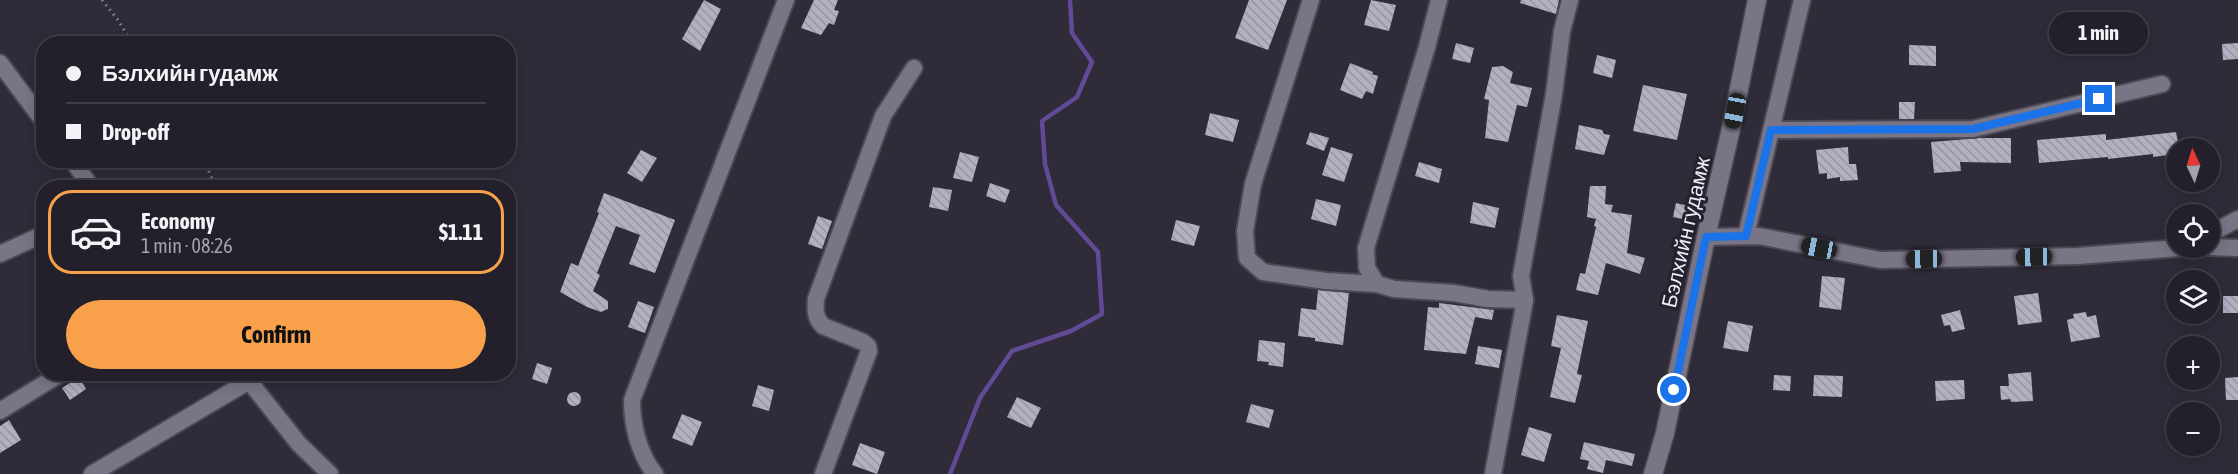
<!DOCTYPE html>
<html lang="en">
<head>
<meta charset="utf-8">
<style>
  :root { --surface:#23202b; --page:#2f2d37; --text:#f1f3f6; --muted:#a3a3a9; --line:#403e47; --accent:#f8a14a }
  body { margin:0; font-family:"Asap Condensed",sans-serif; background:var(--page); color:var(--text); height:100vh; display:flex; flex-direction:column; font-size:22px; white-space:nowrap }
  * { box-sizing:border-box; margin:0 }
  p { font-size:20px; color:var(--muted) }
  .icon { flex:none; width:33px; height:33px; fill:none; stroke:currentColor; stroke-width:2; stroke-linecap:round; stroke-linejoin:round }
  .map { position:relative; flex:1; overflow:hidden }
  .sheet { position:absolute; left:36px; top:180px; width:480px; height:201px; display:flex; flex-direction:column; background:var(--surface); border-radius:24px; box-shadow:0 3px 15px #0003,0 0 0 2px var(--line) }
  .sheet>* { flex:none }
  .top-card { position:absolute; left:36px; top:36px; width:480px; height:132px; border-radius:24px; box-shadow:0 3px 15px #0003,0 0 0 2px var(--line); display:grid; align-content:center; height:132px; padding:0 30px; background:var(--surface) }
  .needle { width:39px; rotate:356deg }
  .tools { position:absolute; left:2166px; top:138px; display:grid; gap:12px }
  .tools a { display:grid; place-items:center; width:54px; height:54px; border-radius:50%; background:var(--surface); box-shadow:0 3px 15px #0003,0 0 0 2px var(--line); font-size:30px }
  .end { position:absolute; width:27px; height:27px; margin:-14px; border:8px solid #1a73e8; background:#fff; box-shadow:0 0 0 3px #fff }
  .from { border-radius:50% }
  .bubble { position:absolute; height:42px; border-radius:21px; background:var(--surface); box-shadow:0 3px 15px #0003,0 0 0 2px var(--line); font-size:20px; font-weight:700; line-height:42px; text-align:center }
  .car { position:absolute; width:18px; height:36px; margin:-18px -9px; border-radius:8px; box-shadow:0 0 4px 2px #0007; background:linear-gradient(#222 24%,#8ab4d8 0 40%,#222 0 76%,#8ab4d8 0 86%,#222 0) }
  .top-card b { display:flex; align-items:center; gap:21px; height:57px; font-size:22px }
  .top-card b+b { border-top:2px solid var(--line) }
  .top-card i { width:15px; height:15px; background:var(--text) }
  ul { padding:10px 0 0; list-style:none }
  li { display:flex; align-items:center; gap:18px; height:84px; margin:0 12px 9px; padding:0 18px; border:3px solid transparent; border-radius:24px }
  li div { flex:1 }
  li b { display:block; font-size:22px }
  li em { font-style:normal; font-weight:700 }
  li.current { border-color:var(--accent) }
  li>.icon { width:54px; height:54px; stroke-width:1.5 }
  .action { display:flex; gap:12px; margin-top:auto; padding:12px 30px }
  .action a { flex:1; height:69px; border-radius:36px; background:var(--accent); color:#111; font-size:24px; font-weight:700; line-height:69px; text-align:center }
  .map>svg:first-child { display:block }
</style>
</head>
<body>
<div class="map">
<svg width="2238" height="474" viewBox="0 0 2238 474">
  <defs>
    <pattern id="building-back-hatch" width="6" height="6" patternUnits="userSpaceOnUse" patternTransform="scale(1.5)"><rect width="6" height="6" fill="#b3afc1"/><path d="M-1 5l2 2M0 0l6 6M5-1l2 2" fill="none" stroke="#9895a3"/></pattern>
  </defs>
  <rect width="100%" height="100%" fill="#2f2b39"/>
  <g fill="none" stroke-linecap="round" stroke-linejoin="round">
    <path stroke="#624a96" stroke-width="4.5" d="M950,474L980,398L1012,351L1071,331L1102,314L1098,252L1056,205L1045,164L1042,121L1077,97L1092,62L1072,33L1070,0"/>
  </g>
  <g fill="url(#building-back-hatch)">
    <path d="M704,0L721,9L700,51L682,39Z"/>
    <path d="M814,0H838L834,10L839,11L834,25L829,23L821,35L801,28Z"/>
    <path d="M1249,0H1287L1268,50L1235,38Z"/>
    <path d="M1371,0L1396,5L1389,31L1364,25Z"/>
    <path d="M1521,0H1559L1556,14L1520,3Z"/>
    <path d="M1456,43L1474,48L1470,63L1452,59Z"/>
    <path d="M2238,43V59L2223,60L2222,44Z"/>
    <path d="M1909,45L1936,46V66L1909,65Z"/>
    <path d="M1597,55L1616,60L1612,78L1593,73Z"/>
    <path d="M1350,63L1373,72L1372,74L1378,76L1373,94L1366,91L1362,99L1340,90Z"/>
    <path d="M1503,66L1513,72L1510,83L1532,88L1527,107L1517,105L1508,142L1485,138L1489,100L1484,99L1492,67Z"/>
    <path d="M1643,85L1687,94L1677,140L1633,131Z"/>
    <path d="M1899,102H1915L1914,119H1899Z"/>
    <path d="M1210,113L1239,120L1233,142L1205,135Z"/>
    <path d="M1579,125L1602,130L1604,134L1610,135L1604,155L1575,149Z"/>
    <path d="M1310,132L1329,138L1324,151L1306,144Z"/>
    <path d="M2176,132L2179,148H2176V154L2153,157V154L2108,159V157L2039,163L2037,140L2106,134V140Z"/>
    <path d="M1980,138H2011V163L1960,162L1961,171L1934,173L1931,142Z"/>
    <path d="M1331,147L1353,154L1344,182L1322,175Z"/>
    <path d="M1848,147L1849,164H1856L1858,180L1840,181V177L1827,179V173L1819,174L1816,150Z"/>
    <path d="M641,150L657,158L642,182L627,173Z"/>
    <path d="M960,152L979,157L972,182L953,178Z"/>
    <path d="M1419,162L1442,169L1439,183L1415,176Z"/>
    <path d="M990,183L1010,190L1005,203L986,196Z"/>
    <path d="M1590,186H1606L1605,204L1613,205L1611,212L1632,215L1627,253L1645,258L1640,274L1606,263L1598,295L1576,290L1580,273L1585,274L1596,227L1594,226L1596,219L1587,217Z"/>
    <path d="M933,187L952,190L948,211L929,207Z"/>
    <path d="M604,193L675,220L655,273L629,264L640,235L616,226L597,273L600,275L593,291L608,301V309L601,312L587,307L560,292L571,263L578,266L599,213L597,212Z"/>
    <path d="M1316,199L1341,205L1336,226L1311,219Z"/>
    <path d="M1473,202L1499,208L1495,228L1470,223Z"/>
    <path d="M1676,203L1689,206L1687,220L1673,217Z"/>
    <path d="M818,216L832,221L822,249L808,244Z"/>
    <path d="M1176,220L1200,226L1194,246L1171,240Z"/>
    <path d="M1822,276L1845,278L1841,310L1819,307Z"/>
    <path d="M1318,290L1349,293L1343,345L1315,341V338L1298,336L1301,308L1316,310Z"/>
    <path d="M2038,293L2042,322L2018,325L2014,296Z"/>
    <rect x="2223" y="296" width="15" height="17"/>
    <path d="M638,301L654,307L645,333L628,327Z"/>
    <path d="M1439,303L1494,310L1492,320L1475,317L1466,354L1424,350L1428,307L1439,308Z"/>
    <path d="M1960,310L1965,329L1952,332L1950,325L1944,326L1941,315Z"/>
    <path d="M2086,312L2087,317L2096,315L2100,337L2071,342L2067,320L2074,318L2073,314Z"/>
    <path d="M1557,315L1588,321L1577,374L1582,375L1575,403L1550,397L1561,348L1551,346Z"/>
    <path d="M1728,321L1753,326L1748,352L1723,348Z"/>
    <path d="M1259,340L1285,343L1283,367L1268,365L1269,362L1257,361Z"/>
    <path d="M1478,346L1502,350L1499,368L1475,364Z"/>
    <path d="M537,363L552,368L547,384L532,379Z"/>
    <path d="M2031,372L2033,401L2011,402L2010,399L2001,400L2000,386H2009L2008,374Z"/>
    <path d="M1774,375L1791,376L1790,391L1773,390Z"/>
    <path d="M1814,375L1843,376L1842,397L1813,396Z"/>
    <path d="M79,377L86,389L70,400L62,388Z"/>
    <path d="M2238,377V400H2226L2225,378Z"/>
    <path d="M1964,380L1965,399L1936,401L1935,381Z"/>
    <path d="M758,385L774,390L769,411L752,406Z"/>
    <circle cx="574" cy="399" r="7"/>
    <path d="M1017,397L1041,408L1031,428L1007,417Z"/>
    <path d="M1251,404L1274,410L1269,428L1246,422Z"/>
    <path d="M682,414L702,422L692,446L672,438Z"/>
    <path d="M9,420L21,440L0,453V426Z"/>
    <path d="M1529,427L1552,434L1544,462L1521,455Z"/>
    <path d="M1584,442L1635,454L1632,466L1606,460L1603,473L1587,469L1589,461L1580,459Z"/>
    <path d="M860,443L885,452L877,474L852,465Z"/>
  </g>
  <g fill="none" stroke-linecap="round" stroke-linejoin="round">
    <g stroke="#4b4853" stroke-width="20">
      <g id="street">
        <path d="M1311,0L1253,184L1245,231L1247,258L1263,272L1326,281L1377,284"/>
        <path d="M1439,0L1427,47L1366,248L1367,268L1377,284L1394,289L1454,293L1488,299L1525,300"/>
        <path d="M0,63L44,122"/>
        <path d="M1771,130L1973,129L2162,84"/>
        <path d="M72,160L92,188"/>
        <path d="M2210,234L2238,219"/>
        <path d="M1746,236L1802,0"/>
        <path d="M1706,237L1759,236L1880,260L2078,256L2179,248"/>
        <path d="M2210,247L2238,248"/>
        <path d="M0,254L44,234"/>
        <path d="M241,374L249,381L299,444L330,474"/>
        <path d="M0,411L60,374"/>
        <path d="M92,474L249,381"/>
        <path d="M655,474C639,454 632,426 632,400L786,0"/>
        <path d="M823,474L869,351L868,346L863,342L823,326C815,318 815,310 816,299L883,116L914,68"/>
        <path d="M1493,474L1525,300L1521,276L1554,94L1562,31L1570,0"/>
      </g>
    </g>
    <g stroke="#4b4853" stroke-width="21">
      <path id="secondary" d="M1653,474L1665,433L1706,237L1730,133L1757,0"/>
    </g>
    <g stroke="#8c8995" stroke-width="3" stroke-dasharray="1.5 4.5" stroke-linecap="butt">
      <path d="M102,0L118,20L133,44"/>
      <path d="M204,160L216,188"/>
    </g>
    <use href="#street" stroke="#797586" stroke-width="16"/>
    <use href="#secondary" stroke="#797586" stroke-width="18"/>
  </g>
  <g fill="none" stroke-linecap="round" stroke-linejoin="round">
    <path stroke="#1a73e8" stroke-width="8" d="M1674,390L1706,237L1746,236L1771,130L1973,129L2099,99"/>
  </g>
  <g text-anchor="middle" dominant-baseline="central" stroke-width="6" stroke-linejoin="round" paint-order="stroke">
    <g font-size="21" fill="#eeecf5" stroke="#25222f">
      <text transform="translate(1685 232) rotate(-77)">Бэлхийн гудамж</text>
    </g>
  </g>
</svg>
<div class="tools">
<a><svg class="needle" viewBox="-14 -14 28 28"><path d="M0-13l5 13h-10z" fill="#e53935"/><path d="M0 13l5-13h-10z" fill="#a3a3a9"/></svg></a>
<a><svg class="icon" aria-label="locate" viewBox="0 0 24 24"><circle cx="12" cy="12" r="6"/><path d="M12 2v4M12 18v4M2 12h4M18 12h4"/></svg></a>
<a><svg class="icon" aria-label="layers" viewBox="0 0 24 24"><path d="M12 4l9 5-9 5-9-5zM3 14l9 5 9-5"/></svg></a>
<a>+</a>
<a>−</a>
</div>
<i class="end from" style="left:1674px;top:390px"></i>
<i class="end" style="left:2099px;top:99px"></i>
<div class="bubble" style="left:2049px;top:12px;width:99px">1 min</div>
<i class="car" style="left:1735px;top:111px;rotate:191deg"></i>
<i class="car" style="left:1819px;top:248px;rotate:281deg"></i>
<i class="car" style="left:2034px;top:257px;rotate:269deg"></i>
<i class="car" style="left:1924px;top:259px;rotate:269deg"></i>
<div class="top-card">
<b><i class="from"></i>Бэлхийн гудамж</b>
<b><i></i>Drop-off</b>
</div>
<section class="sheet">
<ul>
<li class="current"><svg class="icon" aria-label="car" viewBox="0 0 24 24"><path d="M5 17H2v-5l4-1 3-4h7l3 4 3 1v5h-3M9 17h6M6 11h13"/><circle cx="7" cy="17" r="2"/><circle cx="17" cy="17" r="2"/></svg><div><b>Economy</b><p>1 min · 08:26</p></div><em>$1.11</em></li>
</ul>
<div class="action"><a>Confirm</a></div>
</section>
</div>
</body>
</html>
